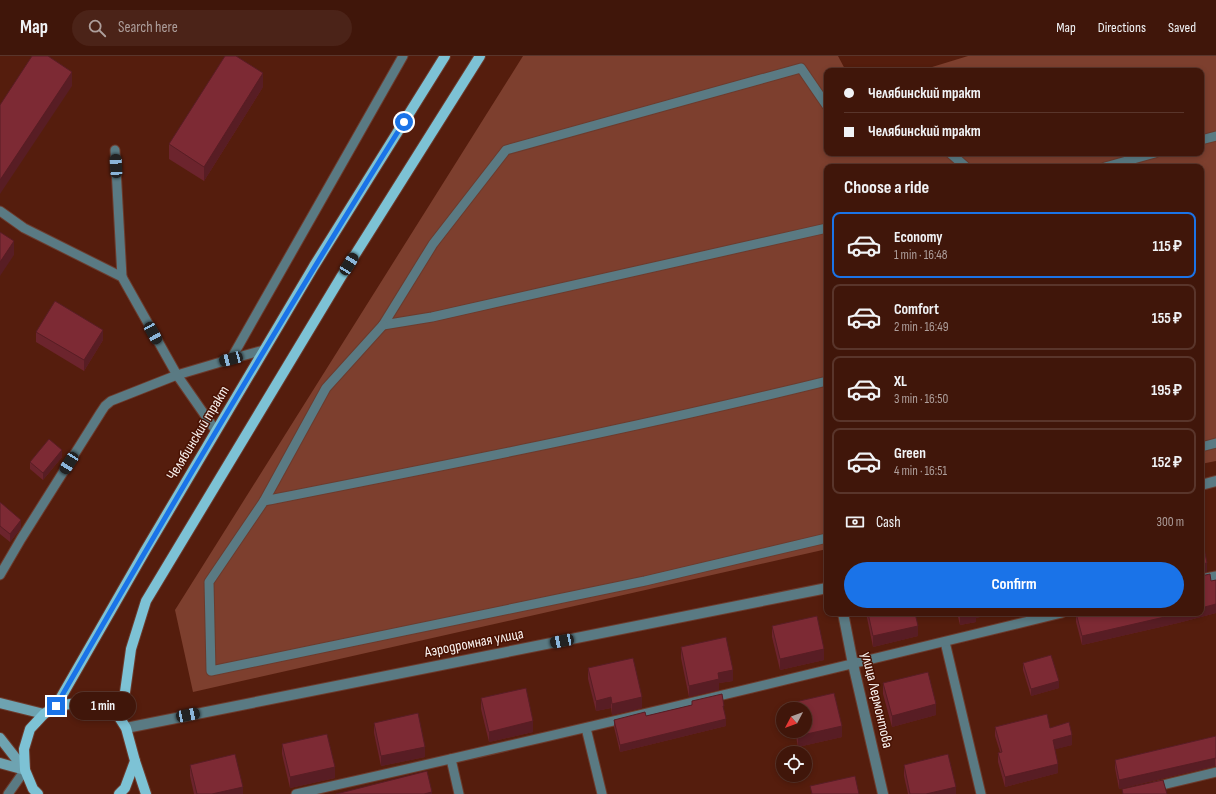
<!DOCTYPE html>
<html lang="en">
<head>
<meta charset="utf-8">
<style>
  :root { --surface:#40160a; --page:#4b2318; --text:#f1f3f6; --muted:#ae9f9c; --line:#59352b; --accent:#1a73e8 }
  body { margin:0; font-family:"Sofia Sans Condensed",sans-serif; background:var(--page); color:var(--text); height:100vh; display:flex; flex-direction:column; font-size:15px; white-space:nowrap }
  * { box-sizing:border-box; margin:0 }
  p { font-size:13px; color:var(--muted) }
  .icon { flex:none; width:22px; height:22px; fill:none; stroke:currentColor; stroke-width:2; stroke-linecap:round; stroke-linejoin:round }
  .map { position:relative; flex:1; overflow:hidden }
  .side { position:absolute; left:824px; top:108px; width:380px; height:452px; display:flex; flex-direction:column; background:var(--surface); border-radius:8px; box-shadow:0 2px 6px #0003,0 0 0 1px var(--line) }
  .side>* { flex:none }
  .top-card { position:absolute; left:824px; top:12px; width:380px; height:88px; border-radius:8px; box-shadow:0 2px 6px #0003,0 0 0 1px var(--line); display:grid; align-content:center; height:88px; padding:0 20px; background:var(--surface) }
  .needle { width:26px; rotate:229deg }
  .tools { position:absolute; left:776px; top:646px; display:grid; gap:8px }
  .tools a { display:grid; place-items:center; width:36px; height:36px; border-radius:50%; background:var(--surface); box-shadow:0 2px 6px #0003,0 0 0 1px var(--line); font-size:20px }
  .end { position:absolute; width:18px; height:18px; margin:-9px; border:5px solid #1a73e8; background:#fff; box-shadow:0 0 0 2px #fff }
  .from { border-radius:50% }
  .bubble { position:absolute; height:28px; border-radius:14px; background:var(--surface); box-shadow:0 2px 6px #0003,0 0 0 1px var(--line); font-size:13px; font-weight:700; line-height:28px; text-align:center }
  .car { position:absolute; width:12px; height:24px; margin:-12px -6px; border-radius:5px; box-shadow:0 0 3px 1px #0007; background:linear-gradient(#222 24%,#8ab4d8 0 40%,#222 0 76%,#8ab4d8 0 86%,#222 0) }
  .top-card b { display:flex; align-items:center; gap:14px; height:38px; font-size:15px }
  .top-card b+b { border-top:1px solid var(--line) }
  .top-card i { width:10px; height:10px; background:var(--text) }
  ul { padding:0; list-style:none }
  li { display:flex; align-items:center; gap:12px; height:66px; margin:0 8px 6px; padding:0 12px; border:2px solid var(--line); border-radius:8px }
  li div { flex:1 }
  li b { display:block; font-size:15px }
  li em { font-style:normal; font-weight:700 }
  li.selected { border-color:var(--accent) }
  li>.icon { width:36px; height:36px; stroke-width:1.5 }
  h2 { padding:0 20px; font-size:18px; line-height:48px }
  .pay { display:flex; align-items:center; gap:10px; height:44px; padding:0 20px; font-size:15px }
  .pay p { margin-inline-start:auto }
  .primary-button { display:flex; gap:8px; margin-top:auto; padding:8px 20px }
  .primary-button a { flex:1; height:46px; border-radius:24px; background:var(--accent); color:#fff; font-size:16px; font-weight:700; line-height:46px; text-align:center }
  header { display:flex; align-items:center; gap:24px; box-sizing:border-box; height:56px; padding:0 20px; background:var(--surface); border-bottom:1px solid var(--line) }
  header strong { font-size:19px }
  nav { display:flex; gap:22px; margin-inline-start:auto; font-size:14px }
  .search { width:280px; height:36px; background:var(--page); display:flex; align-items:center; gap:10px; box-sizing:border-box; padding:0 14px; border-radius:22px; color:var(--muted); font-size:15px }
  .map>svg:first-child { display:block }
</style>
</head>
<body>
<header>
<strong>Map</strong>
<div class="search"><svg class="icon" aria-label="search" viewBox="0 0 24 24"><circle cx="10" cy="10" r="6"/><path d="M15 15l6 6"/></svg>Search here</div>
<nav><a>Map</a><a>Directions</a><a>Saved</a></nav>
</header>
<div class="map">
<svg width="1216" height="738" viewBox="0 0 1216 738">
  <rect width="100%" height="100%" fill="#551d0d"/>
  <path fill="#7d3f2e" d="M523,0H838L846,15H827V97H1201V15H919L968,0H1216V405L1201,408V111H827V493L193,636L175,554Z"/>
  <g fill="none" stroke-linecap="round" stroke-linejoin="round">
    <g stroke="#6c3b2d" stroke-width="11">
      <g id="lane">
        <path d="M827,50L801,12L506,94L433,188L383,269L432,261L827,172"/>
        <path d="M1201,84L1216,80"/>
        <path d="M115,94L122,221"/>
        <path d="M950,97L966,111"/>
        <path d="M1105,111L1155,97"/>
        <path d="M0,155L24,172L122,221L177,319L231,303L403,0"/>
        <path d="M231,303L264,294"/>
        <path d="M827,325C641,371 452,408 264,445L209,526L211,615L645,525L827,482"/>
        <path d="M1201,391L1216,387"/>
        <path d="M264,445L326,332L383,269"/>
        <path d="M0,519L21,483L101,356L105,350L111,345L177,319L216,375"/>
        <path d="M1201,523L1216,520"/>
        <path d="M945,586L981,738"/>
        <path d="M586,672L602,738"/>
        <path d="M451,703L459,738"/>
        <path d="M1154,731L1216,716"/>
        <path d="M8,738L25,714"/>
        <path d="M296,738C552,681 807,619 1062,557"/>
      </g>
    </g>
    <g stroke="#6c3b2d" stroke-width="12">
      <g id="street">
        <path d="M1201,429L1216,425"/>
        <path d="M843,557L853,608L883,738"/>
        <path d="M126,672L827,532"/>
      </g>
    </g>
    <g stroke="#6c3b2d" stroke-width="12">
      <g id="secondary">
        <path d="M0,647L44,658"/>
        <path d="M0,682L25,714"/>
        <path d="M0,707L25,714"/>
      </g>
    </g>
    <g stroke="#6c3b2d" stroke-width="12">
      <g id="primary">
        <path d="M56,650L145,495L314,210L445,0"/>
        <path d="M119,661L125,636L131,593L146,545L341,221L480,0"/>
        <path d="M135,705L146,738"/>
        <path d="M38,738L33,733L25,714L24,693L30,673L44,658L56,650L85,646L104,651L119,661L126,672L135,705L125,732L119,738"/>
      </g>
    </g>
    <use href="#lane" stroke="#5a7a83" stroke-width="9"/>
    <use href="#street" stroke="#5a7a83" stroke-width="10"/>
    <use href="#secondary" stroke="#6ea3b1" stroke-width="10"/>
    <use href="#primary" stroke="#7dc2d5" stroke-width="10"/>
  </g>
  <g fill="#6c242d">
    <path d="M263,31L204,125L169,103V88Z"/>
    <path d="M36,276L103,284L84,315L36,286Z"/>
    <path d="M62,401L43,424L30,413V406Z"/>
    <path d="M0,446L21,472L10,486L0,478Z"/>
    <path d="M1216,524V557L1178,567L1082,589L1076,566V557Z"/>
    <path d="M866,557H915L918,580L873,591Z"/>
    <path d="M957,557H996L976,562V566L960,569Z"/>
    <path d="M772,570L824,604L780,614L772,581Z"/>
    <path d="M681,591L733,625L719,627V634L689,641L681,602Z"/>
    <path d="M1023,607L1059,632L1031,640L1023,614Z"/>
    <path d="M588,612L642,652L612,659L611,652L596,655L588,623Z"/>
    <path d="M883,627L936,659L892,671L883,638Z"/>
    <path d="M834,637L842,670V681L798,691L795,675H805V653H791V647Z"/>
    <path d="M481,642L533,676L489,686L481,653Z"/>
    <path d="M692,645L724,654L726,670L620,696L614,671V664L646,660L692,649Z"/>
    <path d="M374,667L425,701L381,710L374,677Z"/>
    <path d="M995,671L1050,672L1072,689L1055,693L1058,717L1005,731L998,706V697L1000,696L995,680Z"/>
    <path d="M1216,680V710L1119,733L1115,712V704Z"/>
    <path d="M282,688L335,722L290,732L282,698Z"/>
    <path d="M190,709L243,738H194L190,720Z"/>
    <path d="M904,709L956,738H908L904,720Z"/>
  </g>
  <g fill="#581d24">
    <path d="M72,16V30L0,138V124Z"/>
    <path d="M263,17V31L204,125V111Z"/>
    <path d="M14,185V199L0,220V206Z"/>
    <path d="M103,274V284L84,315V304Z"/>
    <path d="M62,394V401L43,424V417Z"/>
    <path d="M21,464V472L10,486V478Z"/>
    <path d="M1207,507V516L1201,517V508Z"/>
    <path d="M1216,548V557L1178,567L1082,589V580L1182,557H1201V552Z"/>
    <path d="M968,557H996L976,562V566L960,569V559Z"/>
    <path d="M918,570V580L873,591V580Z"/>
    <path d="M824,593V604L780,614V603Z"/>
    <path d="M733,614V625L719,627V634L689,641V630L718,617Z"/>
    <path d="M1059,625V632L1031,640V633Z"/>
    <path d="M611,641V652L596,655V645Z"/>
    <path d="M642,641V652L612,659V648Z"/>
    <path d="M936,648V659L892,671V660Z"/>
    <path d="M726,663V670L620,696V689Z"/>
    <path d="M533,665V676L489,686V676Z"/>
    <path d="M842,670V681L798,691V680Z"/>
    <path d="M1072,679V689L1053,694V684Z"/>
    <path d="M425,691V701L381,710V700Z"/>
    <path d="M1215,702V710L1119,733V724Z"/>
    <path d="M1058,708V717L1005,731V721Z"/>
    <path d="M335,711V722L290,732V721Z"/>
    <path d="M243,731V738H212Z"/>
    <path d="M956,731V738H926Z"/>
    <path d="M432,736V738H424Z"/>
  </g>
  <g fill="#7d2a34" stroke="#581d24">
    <path d="M32,0H48L72,16L0,124V49Z"/>
    <path d="M225,0H236L263,17L204,111L169,88Z"/>
    <path d="M0,176L14,185L0,206Z"/>
    <path d="M55,245L103,274L84,304L36,276Z"/>
    <path d="M49,383L62,394L43,417L30,406Z"/>
    <path d="M0,446L21,464L10,478L0,470Z"/>
    <path d="M1201,478L1207,507L1201,508Z"/>
    <path d="M1210,518L1211,525L1216,524V548L1201,552V520Z"/>
    <path d="M868,557H915L918,570L873,580Z"/>
    <path d="M960,557H968L960,559Z"/>
    <path d="M1076,557H1182L1082,580Z"/>
    <path d="M817,560L824,593L780,603L772,570Z"/>
    <path d="M726,581L733,614L718,617L719,623L689,630L681,591Z"/>
    <path d="M1051,599L1059,625L1031,633L1023,607Z"/>
    <path d="M633,602L642,641L612,648L611,641L596,645L588,612Z"/>
    <path d="M928,616L936,648L892,660L883,627Z"/>
    <path d="M526,632L533,665L489,676L481,642Z"/>
    <path d="M834,637L842,670L798,680L797,675H805V653H792L791,647Z"/>
    <path d="M722,638L724,650H723L726,663L620,689L614,664L645,656L646,660L692,649V645Z"/>
    <path d="M418,657L425,691L381,700L374,667Z"/>
    <path d="M1047,658L1050,672L1069,666L1072,679L1053,684L1058,708L1005,721L998,697L1002,696L995,671Z"/>
    <path d="M327,678L335,711L290,721L282,688Z"/>
    <path d="M1216,680V702L1119,724L1115,704Z"/>
    <path d="M235,698L243,731L212,738H197L190,709Z"/>
    <path d="M948,698L956,731L926,738H910L904,709Z"/>
    <path d="M427,715L432,736L424,738H336Z"/>
    <path d="M855,720L859,738H812L810,730Z"/>
    <path d="M1163,724L1167,738H1123L1122,733Z"/>
  </g>
  <g fill="none" stroke-linecap="round" stroke-linejoin="round">
    <path stroke="#1a73e8" stroke-width="5" d="M56,650C169,453 284,258 404,66"/>
  </g>
  <g text-anchor="middle" dominant-baseline="central" stroke-width="3" stroke-linejoin="round" paint-order="stroke">
    <g font-size="15" fill="#faf3f0" stroke="#491203">
      <text transform="translate(198 377) rotate(-59)">Челябинский тракт</text>
      <text transform="translate(474 587) rotate(-11)">Аэродромная улица</text>
      <text transform="translate(877 644) rotate(77)">улица Лермонтова</text>
    </g>
  </g>
</svg>
<div class="tools">
<a><svg class="needle" viewBox="-14 -14 28 28"><path d="M0-13l5 13h-10z" fill="#e53935"/><path d="M0 13l5-13h-10z" fill="#ae9f9c"/></svg></a>
<a><svg class="icon" aria-label="locate" viewBox="0 0 24 24"><circle cx="12" cy="12" r="6"/><path d="M12 2v4M12 18v4M2 12h4M18 12h4"/></svg></a>
</div>
<i class="end from" style="left:404px;top:66px"></i>
<i class="end" style="left:56px;top:650px"></i>
<div class="bubble" style="left:70px;top:636px;width:66px">1 min</div>
<i class="car" style="left:116px;top:110px;rotate:357deg"></i>
<i class="car" style="left:349px;top:208px;rotate:32deg"></i>
<i class="car" style="left:153px;top:277px;rotate:151deg"></i>
<i class="car" style="left:231px;top:303px;rotate:255deg"></i>
<i class="car" style="left:69px;top:407px;rotate:213deg"></i>
<i class="car" style="left:562px;top:585px;rotate:259deg"></i>
<i class="car" style="left:188px;top:659px;rotate:79deg"></i>
<div class="top-card">
<b><i class="from"></i>Челябинский тракт</b>
<b><i></i>Челябинский тракт</b>
</div>
<section class="side">
<h2>Choose a ride</h2>
<ul>
<li class="selected"><svg class="icon" aria-label="car" viewBox="0 0 24 24"><path d="M5 17H2v-5l4-1 3-4h7l3 4 3 1v5h-3M9 17h6M6 11h13"/><circle cx="7" cy="17" r="2"/><circle cx="17" cy="17" r="2"/></svg><div><b>Economy</b><p>1 min · 16:48</p></div><em>115 ₽</em></li>
<li><svg class="icon" aria-label="car" viewBox="0 0 24 24"><path d="M5 17H2v-5l4-1 3-4h7l3 4 3 1v5h-3M9 17h6M6 11h13"/><circle cx="7" cy="17" r="2"/><circle cx="17" cy="17" r="2"/></svg><div><b>Comfort</b><p>2 min · 16:49</p></div><em>155 ₽</em></li>
<li><svg class="icon" aria-label="car" viewBox="0 0 24 24"><path d="M5 17H2v-5l4-1 3-4h7l3 4 3 1v5h-3M9 17h6M6 11h13"/><circle cx="7" cy="17" r="2"/><circle cx="17" cy="17" r="2"/></svg><div><b>XL</b><p>3 min · 16:50</p></div><em>195 ₽</em></li>
<li><svg class="icon" aria-label="car" viewBox="0 0 24 24"><path d="M5 17H2v-5l4-1 3-4h7l3 4 3 1v5h-3M9 17h6M6 11h13"/><circle cx="7" cy="17" r="2"/><circle cx="17" cy="17" r="2"/></svg><div><b>Green</b><p>4 min · 16:51</p></div><em>152 ₽</em></li>
</ul>
<div class="pay"><svg class="icon" aria-label="cash" viewBox="0 0 24 24"><path d="M3 7h18v10H3z"/><circle cx="12" cy="12" r="2"/></svg>Cash<p>300 m</p></div>
<div class="primary-button"><a>Confirm</a></div>
</section>
</div>
</body>
</html>
